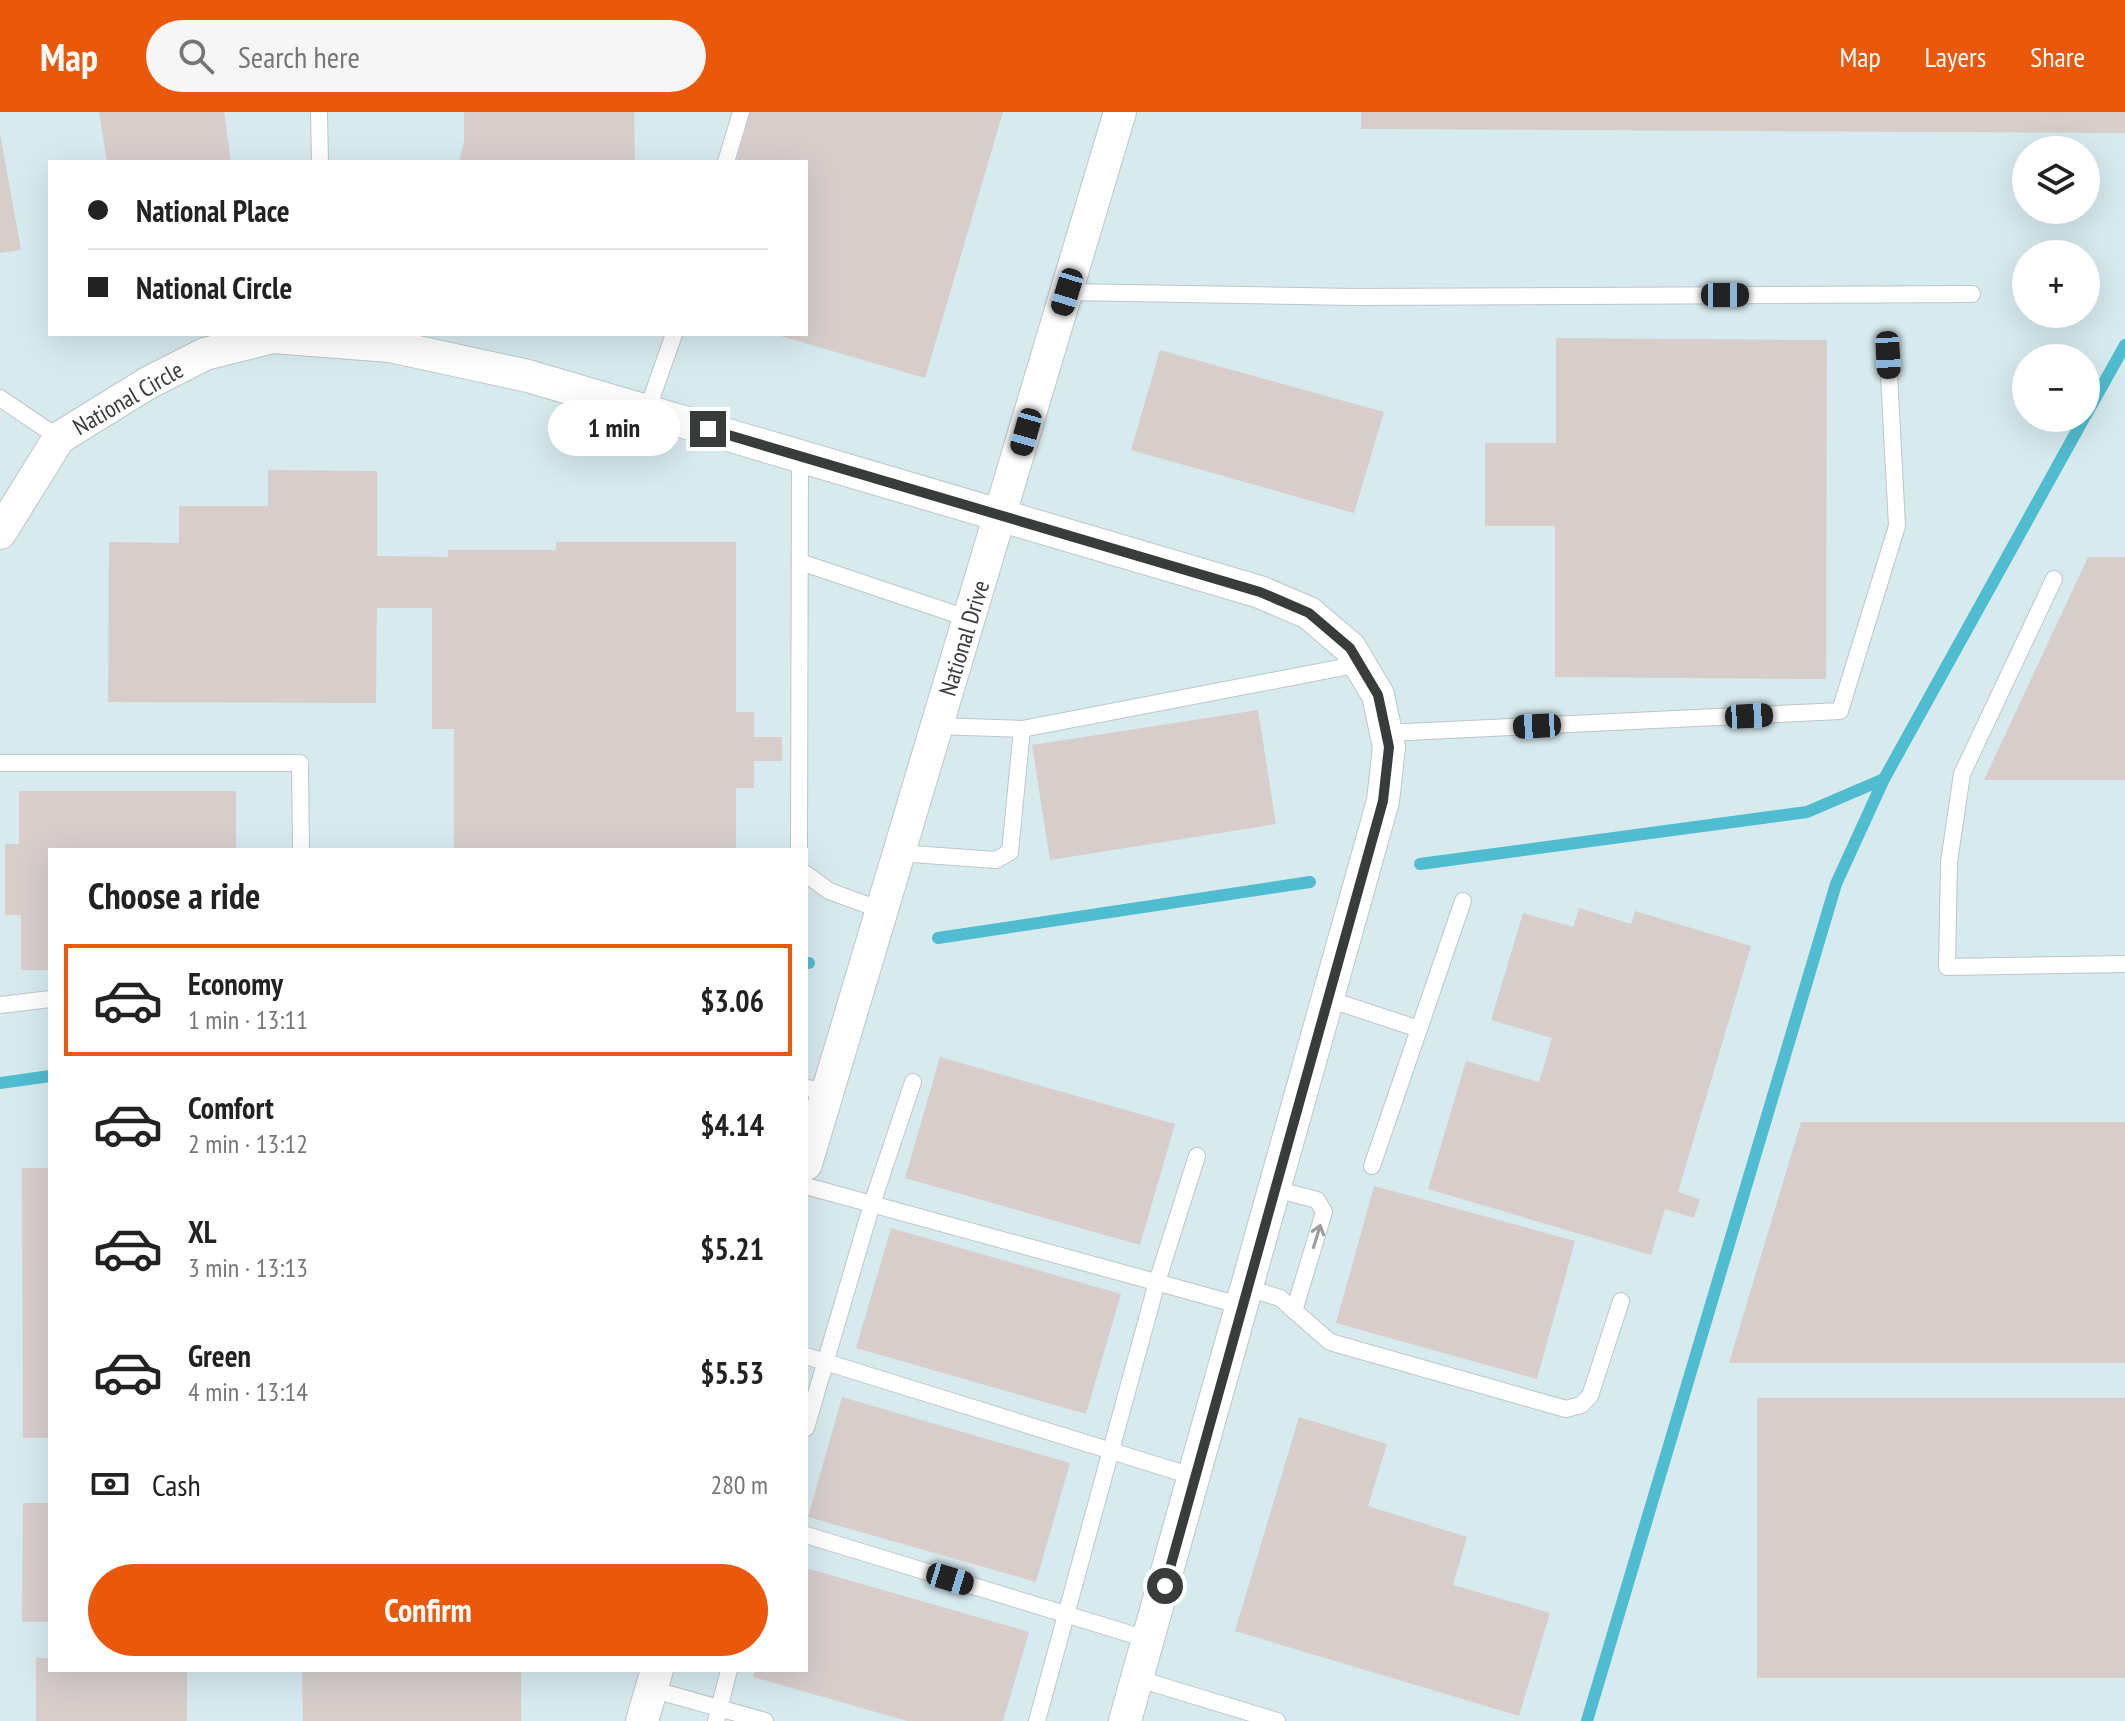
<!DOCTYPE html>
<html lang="en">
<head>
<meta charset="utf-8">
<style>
  :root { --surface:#fff; --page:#f6f6f6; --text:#222; --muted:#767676; --line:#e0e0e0; --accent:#ea580c }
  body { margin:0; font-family:"PT Sans Narrow",sans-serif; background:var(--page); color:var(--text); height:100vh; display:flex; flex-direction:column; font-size:30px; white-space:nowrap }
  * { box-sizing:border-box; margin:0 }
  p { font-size:26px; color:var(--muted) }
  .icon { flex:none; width:44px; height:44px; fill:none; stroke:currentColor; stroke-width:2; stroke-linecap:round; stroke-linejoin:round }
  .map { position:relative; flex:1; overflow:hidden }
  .drawer { position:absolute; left:48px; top:736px; width:760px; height:824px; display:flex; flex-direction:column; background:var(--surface); border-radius:0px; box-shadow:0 8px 32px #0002 }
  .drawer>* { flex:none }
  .guide { position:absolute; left:48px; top:48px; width:760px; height:176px; border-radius:0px; box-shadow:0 8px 32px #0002; display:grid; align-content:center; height:176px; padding:0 40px; background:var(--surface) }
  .fabs { position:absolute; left:2012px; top:24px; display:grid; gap:16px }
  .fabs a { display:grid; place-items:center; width:88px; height:88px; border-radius:50%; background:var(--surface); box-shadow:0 8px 32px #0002; font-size:40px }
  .end { position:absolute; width:36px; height:36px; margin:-18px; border:10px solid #393c3d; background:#fff; box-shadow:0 0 0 4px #fff }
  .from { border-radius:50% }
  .bubble { position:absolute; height:56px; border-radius:28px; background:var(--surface); box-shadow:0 8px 32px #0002; font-size:26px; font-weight:600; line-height:56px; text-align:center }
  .car { position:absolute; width:24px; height:48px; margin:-24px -12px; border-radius:10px; box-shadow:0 0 6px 2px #0007; background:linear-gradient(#222 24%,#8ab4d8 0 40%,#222 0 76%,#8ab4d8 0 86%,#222 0) }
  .guide b { display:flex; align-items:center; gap:28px; height:76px; font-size:30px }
  .guide b+b { border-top:2px solid var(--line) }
  .guide i { width:20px; height:20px; background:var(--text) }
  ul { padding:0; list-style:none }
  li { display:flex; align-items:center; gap:24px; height:112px; margin:0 16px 12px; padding:0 24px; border:4px solid transparent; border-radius:0px }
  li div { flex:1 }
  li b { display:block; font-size:30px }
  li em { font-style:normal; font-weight:600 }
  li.on { border-color:var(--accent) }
  li>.icon { width:72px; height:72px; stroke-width:1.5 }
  h2 { padding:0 40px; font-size:36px; line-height:96px }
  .pay { display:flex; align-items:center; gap:20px; height:88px; padding:0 40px; font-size:30px }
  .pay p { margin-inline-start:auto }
  .action { display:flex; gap:16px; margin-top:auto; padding:16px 40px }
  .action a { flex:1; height:92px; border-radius:48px; background:var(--accent); color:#fff; font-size:32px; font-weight:600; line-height:92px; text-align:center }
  header { display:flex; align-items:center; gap:48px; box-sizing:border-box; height:112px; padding:0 40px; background:var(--accent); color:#fff }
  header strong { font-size:38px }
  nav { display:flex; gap:44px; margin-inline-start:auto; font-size:28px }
  .search { width:560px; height:72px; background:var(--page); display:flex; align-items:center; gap:20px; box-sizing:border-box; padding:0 28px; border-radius:44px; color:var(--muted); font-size:30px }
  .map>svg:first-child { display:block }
</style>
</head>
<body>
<header>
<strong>Map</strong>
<div class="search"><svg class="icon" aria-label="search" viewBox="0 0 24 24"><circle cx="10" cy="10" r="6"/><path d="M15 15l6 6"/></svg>Search here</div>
<nav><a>Map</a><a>Layers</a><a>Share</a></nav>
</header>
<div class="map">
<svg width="2125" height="1609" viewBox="0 0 2125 1609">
  <rect width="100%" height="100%" fill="#edf6f8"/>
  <path fill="#d7eaee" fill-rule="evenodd" d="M0,0H2125V1609H0ZM2026,38H2086V98H2026ZM50,50H806V222H50ZM2026,142H2086V202H2026ZM2026,246H2086V306H2026ZM50,738H806V1558H50Z"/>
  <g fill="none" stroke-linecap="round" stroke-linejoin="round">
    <g stroke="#50bccf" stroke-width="12">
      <path d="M2086,303L2125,233"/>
      <path d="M1420,752L1807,700L1884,667"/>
      <path d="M938,826L1310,770"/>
      <path d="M806,851H809"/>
      <path d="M0,971L50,964"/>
      <path d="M1587,1609L1836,772L1884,667L2084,306"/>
    </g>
  </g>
  <g fill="#d7cecc">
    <path d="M99,0H224L231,50H107Z"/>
    <path d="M464,0H634L635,50H459L464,30Z"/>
    <path d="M750,0H1003L925,266L777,223L806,222V50H736Z"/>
    <path d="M1361,0H2125V21L1361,17Z"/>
    <path d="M0,21L21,138L0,141Z"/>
    <path d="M1556,226L1827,228L1826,567L1555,565V414H1485V331H1556Z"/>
    <path d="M1160,238L1384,300L1354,401L1131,338Z"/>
    <path d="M268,358L377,359V444L448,445V438H556V430H736V600H754V625H782V649H754V676H736V738H454V617H432V496H377L376,591L108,590L109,430L179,431V394H268Z"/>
    <path d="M2088,445H2125V668H1984Z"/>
    <path d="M1258,598L1276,712L1050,748L1032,633Z"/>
    <path d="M19,679H236V738H50V858H21V803H5V732H19Z"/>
    <path d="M1579,796L1631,812L1635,799L1751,834L1678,1080L1700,1087L1694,1106L1665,1097L1651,1143L1428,1077L1466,949L1539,970L1552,926L1491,908L1523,801L1573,815Z"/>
    <path d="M940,945L1175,1012L1140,1133L905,1066Z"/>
    <path d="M1801,1010H2125V1251H1729Z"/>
    <path d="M22,1056H50V1326H23Z"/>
    <path d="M1374,1074L1575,1129L1537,1267L1336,1211Z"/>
    <path d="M891,1116L1121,1182L1086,1302L856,1236Z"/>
    <path d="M842,1285L1070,1351L1036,1470L808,1405Z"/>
    <rect x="1757" y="1286" width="368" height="280"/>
    <path d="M1299,1305L1387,1332L1368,1394L1467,1425L1453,1473L1550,1501L1519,1604L1235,1519Z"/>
    <path d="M23,1391H50V1510H22Z"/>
    <path d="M806,1456L1029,1520L1003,1609H907L753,1565L755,1558H806Z"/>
    <path d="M36,1546H50V1558H187V1609H36Z"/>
    <path d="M302,1558H521V1609H303Z"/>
  </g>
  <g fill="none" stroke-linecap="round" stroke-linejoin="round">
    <g stroke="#bdc6c8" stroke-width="18">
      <g id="service">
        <path d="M319,0L320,50"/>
        <path d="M726,50L741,0"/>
        <path d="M1067,180L1354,185L1972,182"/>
        <path d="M0,286L59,326"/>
        <path d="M647,299L674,222"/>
        <path d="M800,450L970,507"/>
        <path d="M2054,467L1962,662L1949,750L1947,855L2125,852"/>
        <path d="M937,614L1022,617L1360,552"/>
        <path d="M1386,621L1840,599L1897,414L1888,243"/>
        <path d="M0,651H300L301,738"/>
        <path d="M799,738L800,344"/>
        <path d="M898,741L996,748L1010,740L1022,617"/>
        <path d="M806,762L829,779L881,798"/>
        <path d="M1328,887L1419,917L1463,789"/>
        <path d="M0,893L50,887"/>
        <path d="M806,976L827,979"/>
        <path d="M1372,1054L1419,917"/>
        <path d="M806,1074L1243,1194"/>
        <path d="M1275,1077L1317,1088L1324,1100L1294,1199"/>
        <path d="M1248,1176L1280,1186L1330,1230L1566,1297L1581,1293L1590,1284L1621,1189"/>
        <path d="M806,1244L1195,1365"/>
        <path d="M806,1316L872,1092L913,970"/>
        <path d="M806,1423L1150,1528"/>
        <path d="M1139,1567L1277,1609"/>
        <path d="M651,1577L765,1609"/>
        <path d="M716,1609L729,1558"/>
        <path d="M1037,1609L1157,1170L1197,1044"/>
      </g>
    </g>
    <g stroke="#bdc6c8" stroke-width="34">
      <g id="minor">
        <path d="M0,421L59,326L148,271L205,242L273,225L390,234L528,264L1260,480L1309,501L1350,536L1378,583L1389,635L1383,689L1125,1609"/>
        <path d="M806,1052L1120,0"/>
        <path d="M642,1609L657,1558"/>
      </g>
    </g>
    <use href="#service" stroke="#fff" stroke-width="16"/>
    <use href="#minor" stroke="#fff" stroke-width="32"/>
  </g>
  <defs><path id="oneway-shaft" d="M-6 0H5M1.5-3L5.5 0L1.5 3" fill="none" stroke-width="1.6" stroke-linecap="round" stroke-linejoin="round" transform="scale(2)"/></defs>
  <use stroke="#9c9e9e" href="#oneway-shaft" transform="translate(1317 1124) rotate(-73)"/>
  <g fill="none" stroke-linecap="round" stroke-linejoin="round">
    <path stroke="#393c3d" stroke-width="10" d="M708,317L1260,480L1309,501L1350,536L1378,583L1389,635L1383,689L1165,1474"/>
  </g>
  <g text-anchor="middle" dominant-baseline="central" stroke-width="7" stroke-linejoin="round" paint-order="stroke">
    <g font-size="24" fill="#393c3d" stroke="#fff">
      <text transform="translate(128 286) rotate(-30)">National Circle</text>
      <text transform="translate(964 526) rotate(-73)">National Drive</text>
    </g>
  </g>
</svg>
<div class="fabs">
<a><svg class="icon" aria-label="layers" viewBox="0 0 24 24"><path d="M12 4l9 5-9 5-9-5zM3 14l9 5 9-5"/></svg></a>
<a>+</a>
<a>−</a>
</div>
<i class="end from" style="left:1165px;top:1474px"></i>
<i class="end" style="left:708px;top:317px"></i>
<div class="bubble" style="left:548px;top:288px;width:132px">1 min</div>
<i class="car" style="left:1067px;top:180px;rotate:197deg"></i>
<i class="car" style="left:1725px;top:183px;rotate:90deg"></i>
<i class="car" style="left:1888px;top:243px;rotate:177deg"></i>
<i class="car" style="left:1026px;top:320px;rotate:196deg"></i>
<i class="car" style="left:1749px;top:604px;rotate:87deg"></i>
<i class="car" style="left:1537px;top:614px;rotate:267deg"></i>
<i class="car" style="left:950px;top:1467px;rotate:107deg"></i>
<div class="guide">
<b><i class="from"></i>National Place</b>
<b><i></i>National Circle</b>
</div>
<section class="drawer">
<h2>Choose a ride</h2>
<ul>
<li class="on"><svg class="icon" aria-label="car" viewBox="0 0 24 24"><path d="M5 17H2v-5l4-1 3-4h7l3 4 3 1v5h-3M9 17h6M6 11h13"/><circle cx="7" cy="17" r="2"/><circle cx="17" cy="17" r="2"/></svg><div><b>Economy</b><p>1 min · 13:11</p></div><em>$3.06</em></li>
<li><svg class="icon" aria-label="car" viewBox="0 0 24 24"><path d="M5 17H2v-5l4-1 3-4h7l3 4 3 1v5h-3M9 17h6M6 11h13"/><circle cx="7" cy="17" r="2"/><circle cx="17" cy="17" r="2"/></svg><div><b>Comfort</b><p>2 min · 13:12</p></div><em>$4.14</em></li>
<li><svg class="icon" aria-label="car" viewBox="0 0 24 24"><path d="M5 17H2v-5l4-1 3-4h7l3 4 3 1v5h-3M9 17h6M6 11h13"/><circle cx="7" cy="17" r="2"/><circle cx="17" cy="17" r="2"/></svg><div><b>XL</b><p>3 min · 13:13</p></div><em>$5.21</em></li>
<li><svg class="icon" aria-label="car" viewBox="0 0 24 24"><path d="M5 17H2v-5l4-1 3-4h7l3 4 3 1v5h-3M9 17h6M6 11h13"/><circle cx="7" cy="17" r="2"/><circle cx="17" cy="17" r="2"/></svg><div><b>Green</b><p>4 min · 13:14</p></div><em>$5.53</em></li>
</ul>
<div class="pay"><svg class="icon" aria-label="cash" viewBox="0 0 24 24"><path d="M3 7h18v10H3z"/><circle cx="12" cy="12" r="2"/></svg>Cash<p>280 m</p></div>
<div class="action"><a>Confirm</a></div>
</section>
</div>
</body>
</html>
